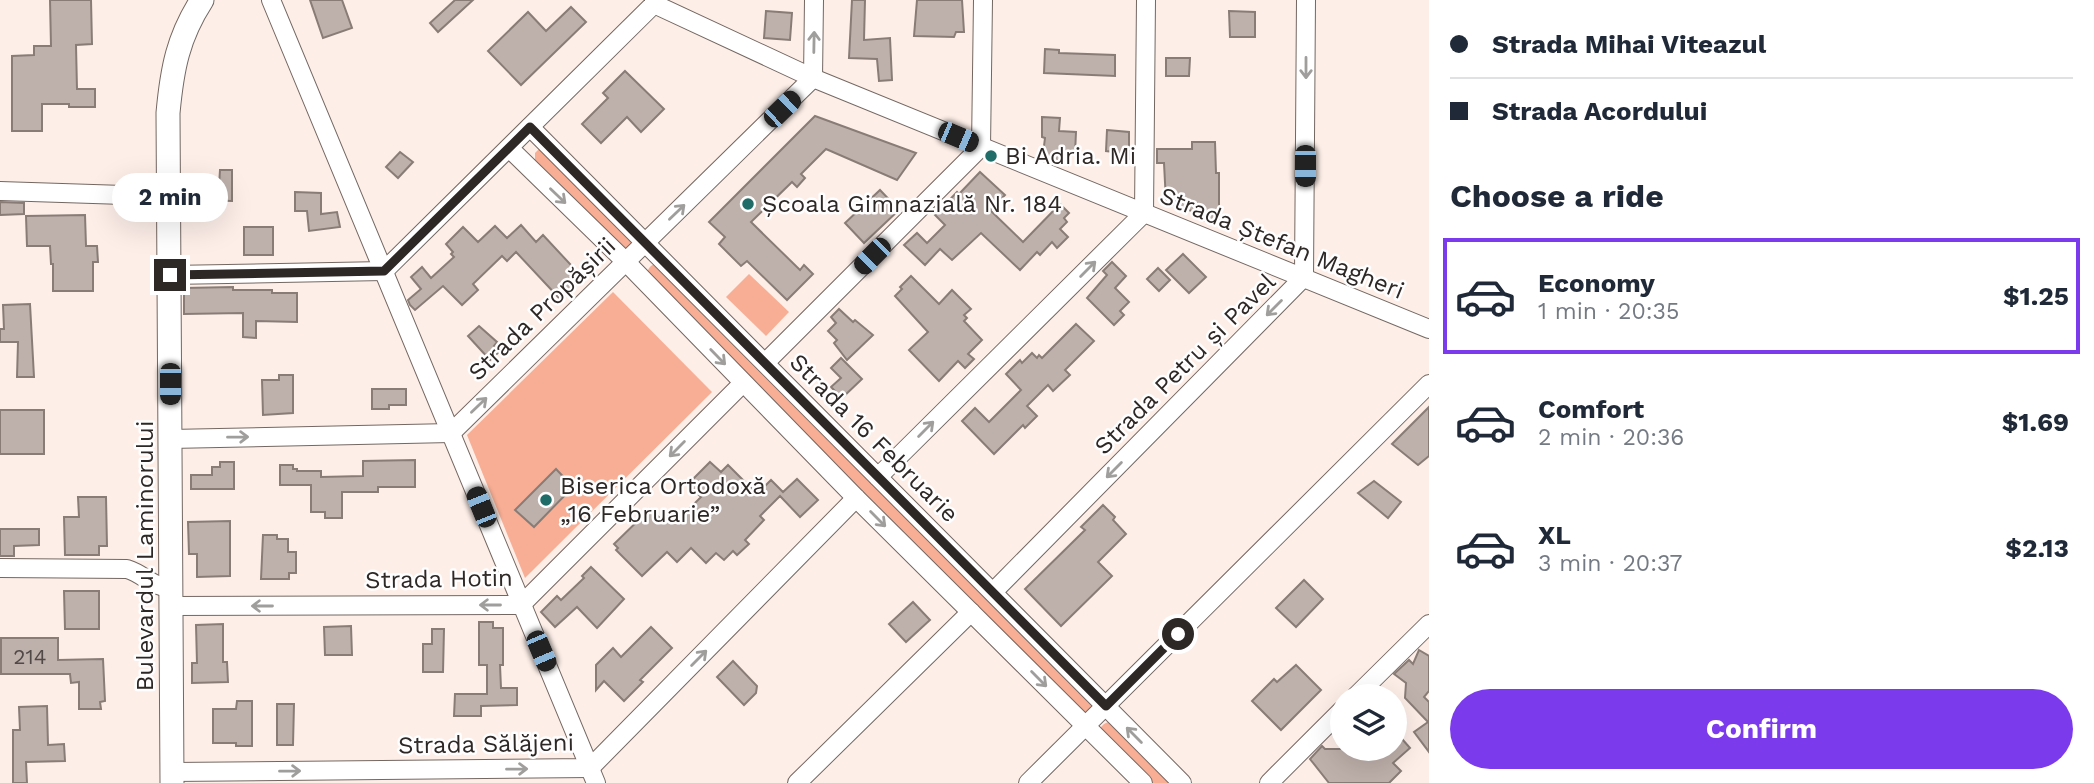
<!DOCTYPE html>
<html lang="en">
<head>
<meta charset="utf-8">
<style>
  :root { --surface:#fff; --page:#f6f6f7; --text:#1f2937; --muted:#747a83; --line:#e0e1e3; --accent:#7c3aed }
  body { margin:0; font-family:"Work Sans",sans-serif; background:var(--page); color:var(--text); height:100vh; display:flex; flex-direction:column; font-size:26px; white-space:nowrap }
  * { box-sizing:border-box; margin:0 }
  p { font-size:23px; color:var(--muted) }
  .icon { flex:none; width:38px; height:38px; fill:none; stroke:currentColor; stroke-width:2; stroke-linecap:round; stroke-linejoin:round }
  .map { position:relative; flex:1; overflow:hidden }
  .panel { display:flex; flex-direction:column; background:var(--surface); width:665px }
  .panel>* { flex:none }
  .hud { display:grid; align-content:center; height:154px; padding:0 21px; background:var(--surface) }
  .buttons { position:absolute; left:1330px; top:684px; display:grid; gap:14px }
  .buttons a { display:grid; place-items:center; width:77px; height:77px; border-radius:50%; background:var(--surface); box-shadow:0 7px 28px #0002; font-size:35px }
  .end { position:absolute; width:32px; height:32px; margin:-16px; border:9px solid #2d2725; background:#fff; box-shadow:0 0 0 4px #fff }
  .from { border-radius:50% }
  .bubble { position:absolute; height:49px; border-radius:24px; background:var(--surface); box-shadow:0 7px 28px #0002; font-size:23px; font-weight:700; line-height:49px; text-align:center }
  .car { position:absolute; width:21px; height:42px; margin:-21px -10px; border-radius:9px; box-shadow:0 0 5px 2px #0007; background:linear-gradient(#222 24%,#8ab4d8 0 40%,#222 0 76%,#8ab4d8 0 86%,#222 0) }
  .hud b { display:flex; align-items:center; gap:24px; height:66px; font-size:26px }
  .hud b+b { border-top:2px solid var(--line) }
  .hud i { width:18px; height:18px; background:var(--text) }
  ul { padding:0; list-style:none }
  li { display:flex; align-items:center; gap:21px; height:116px; margin:0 14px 10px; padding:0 7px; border:4px solid transparent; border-radius:0px }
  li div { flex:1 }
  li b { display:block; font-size:26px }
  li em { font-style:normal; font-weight:700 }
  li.active { border-color:var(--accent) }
  li>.icon { width:63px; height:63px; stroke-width:1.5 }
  h2 { padding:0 21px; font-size:32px; line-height:84px }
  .primary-button { display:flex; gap:14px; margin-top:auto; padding:14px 21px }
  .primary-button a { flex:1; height:80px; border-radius:42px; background:var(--accent); color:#fff; font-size:28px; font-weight:700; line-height:80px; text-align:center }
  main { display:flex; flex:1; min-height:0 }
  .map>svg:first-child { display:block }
</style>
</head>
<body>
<main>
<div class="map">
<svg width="1429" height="783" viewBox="0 0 1429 783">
  <rect width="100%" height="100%" fill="#fdeee8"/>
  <g fill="#f7ae94">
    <path d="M540,148L642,243L630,256L535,161V153Z"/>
    <path d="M658,262L1101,709L1082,715L651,279L647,273C649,266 652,265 658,262Z"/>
    <path d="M749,274L789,312L766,336L726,297Z"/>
    <path d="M613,292L712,392L525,578L467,435Z"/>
    <path d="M1110,721L1172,783H1149L1100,728L1104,724Z"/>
  </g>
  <g fill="#beb0ab" stroke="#897c77" stroke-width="2">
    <path d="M50,0H91L92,44L76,45L77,89H95V107H69V104H42V131H12V56L34,55V46H51Z"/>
    <path d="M310,0H342L352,28L323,38Z"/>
    <path d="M455,0H473L438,32L430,23Z"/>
    <path d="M852,0H865L864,40L890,38L892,80L879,81L877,59L849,58Z"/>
    <path d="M917,0H962L964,32H956L954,37L914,36Z"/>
    <path d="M571,7L586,22L521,85L488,51L528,12L546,31Z"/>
    <path d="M766,11L792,13L790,40L764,38Z"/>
    <path d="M1229,11L1255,12V37H1230Z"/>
    <path d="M1045,49L1059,50V53L1115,55V76L1044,73Z"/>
    <path d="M1166,58H1190L1189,76H1166Z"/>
    <path d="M625,71L664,109L641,132L627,117L601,143L582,124L608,98L603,93Z"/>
    <path d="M815,116L916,153L897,180L826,149L801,174L805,178L797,187L792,182L751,222L800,270L804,265L813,274L787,300L747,261L741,266L719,244L725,237L709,222Z"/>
    <path d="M1042,117L1060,118L1059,131L1076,132L1075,154L1069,153L1068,165L1043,154L1045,138L1042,137Z"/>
    <path d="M1107,130L1129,132V159L1114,157V152L1106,151Z"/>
    <path d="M1192,142H1215L1216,173H1219V222L1203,220V215L1166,202L1164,163H1157V149H1192Z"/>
    <path d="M400,152L413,162L398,178L386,167Z"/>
    <path d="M220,170H232V201L195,200L196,186H219Z"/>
    <path d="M980,172L1005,195L990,210L1023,242L1060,204L1069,213L1064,218L1067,222L1060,229L1068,237L1057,248L1052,242L1040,255L1037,252L1020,270L981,233L952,260L940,249L925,265L904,245L917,233L927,243L945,225L935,215L957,192L959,194Z"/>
    <path d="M880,190L899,210L864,243L845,223Z"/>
    <path d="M295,192L321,193V214L337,212L340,227L309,231L307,211H295Z"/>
    <path d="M0,202L24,203V214L0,215Z"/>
    <path d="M85,215L86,246H97L98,262H93V291H53V264H51L50,246H27L26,216Z"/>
    <path d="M521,225L536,242L543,235L583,278L560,299L516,252L507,261L502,256L473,284L478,290L462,305L443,286L415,310L410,305L408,300L421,289L411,277L422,267L431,278L454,257L451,254L453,252L446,244L463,227L478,242L495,226L507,238Z"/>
    <rect x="244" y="227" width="29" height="28"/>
    <path d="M1183,254L1206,277L1189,293L1166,270Z"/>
    <path d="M1112,262L1126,276L1115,288L1129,302L1120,311L1124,315L1114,325L1087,298L1107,275L1103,271Z"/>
    <path d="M1158,268L1170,280L1159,291L1147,279Z"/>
    <path d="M911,276L939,304L952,290L971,309L964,315L967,318L964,321L982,340L968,354L974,359L965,368L958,361L939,381L909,350L928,332L895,296L902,289L900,287Z"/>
    <path d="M233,287V290H272V293H297V322L256,321V338L243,337V313L184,314V288Z"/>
    <path d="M30,304L34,377H17L18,342H0V329H4L3,305Z"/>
    <path d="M839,309L853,322L855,320L873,335L847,360L834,343L837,340L828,331L836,323L831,317Z"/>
    <path d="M1076,324L1094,341L1065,370L1070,375L1053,391L1048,385L1027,406L1037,416L1025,428L1023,425L994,454L962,421L975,408L989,422L1021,390L1006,374L1020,360L1022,363L1032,353L1037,358L1039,355L1042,358Z"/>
    <path d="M479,326L497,342L494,346L499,352L490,360L468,336Z"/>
    <path d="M841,358L862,379L842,398L831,387L841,378L831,368Z"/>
    <path d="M279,375H293V413L263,415L262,380H279Z"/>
    <path d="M372,389H406V405H389V409H372Z"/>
    <path d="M1429,407V456L1418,465L1392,444Z"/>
    <rect x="0" y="410" width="44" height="44"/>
    <path d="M415,460V487H378V492H342V518H325V512H311V485H280V465H293V469H297V471H321V477L363,476V461Z"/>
    <path d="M220,462H234V489H191V475H212V467H220Z"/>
    <path d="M710,462L721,472L728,465L757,494L771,480L783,492L797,479L818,500L800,517L780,496L760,516L764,520L745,540L749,544L737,555L733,551L724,560L716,553L706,563L691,548L677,562L667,552L642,576L616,550L618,548L614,544L650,509L662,520L672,510L680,518L701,497L688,484Z"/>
    <path d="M556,469L573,487L534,527L515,510Z"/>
    <path d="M1374,481L1401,502L1388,518L1358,493Z"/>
    <path d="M78,497H106L107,546H99V555H65L64,517H79Z"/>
    <path d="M1103,505L1115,517L1113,520L1126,534L1098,562L1112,576L1061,626L1025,589L1085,530L1081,527Z"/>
    <path d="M230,521V576L197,577V554H189L188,522Z"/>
    <path d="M0,529H39V545L14,546V556H0Z"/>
    <path d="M263,535H277V539H288V552H296V573H289V579H261Z"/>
    <path d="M591,567L624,599L597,628L577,607L555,627L541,612L557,596L561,600L584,578L582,576Z"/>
    <path d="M1304,580L1323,599L1296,627L1276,608Z"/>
    <path d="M64,591H99V629H65Z"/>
    <path d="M913,602L930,620L906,642L889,624Z"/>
    <path d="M479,622H493V628H503V665H500L501,688H517V705L481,706V716H454L455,694H487V665H479Z"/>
    <path d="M223,624V662H227L228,682L192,683V663H197L196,625Z"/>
    <path d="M351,626L352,655H325L324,627Z"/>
    <path d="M651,627L672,648L640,680L643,682L624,701L604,681L596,690V665L613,648L621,657Z"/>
    <path d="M432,629H444L443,672H423V644H432Z"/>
    <path d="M1,638H58V660L103,659L105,701L100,702L101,709H79V682L71,683L70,674H1Z"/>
    <path d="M1419,650L1429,656V691L1424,697L1429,702V752L1414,732L1428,722L1405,698L1406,683L1394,674L1409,660L1413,664Z"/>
    <path d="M733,661L757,686L756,693L744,705L717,677Z"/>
    <path d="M1296,665L1321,690L1281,730L1252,701L1274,679L1277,682Z"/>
    <path d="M237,701H252V746H236V743H213V709H236Z"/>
    <path d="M277,704H294L293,745H277Z"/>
    <path d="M47,706L48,745L64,744L65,761L26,762L27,783H13V730H20L19,707Z"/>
    <path d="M1395,731L1410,748L1393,763L1401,771L1389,783H1329L1310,759L1322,746L1325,749H1395Z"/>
  </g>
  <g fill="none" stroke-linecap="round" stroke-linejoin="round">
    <g stroke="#746762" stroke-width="20">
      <g id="minor">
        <path d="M271,0L596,783"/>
        <path d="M654,4L813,78L1429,329"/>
        <path d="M530,127L1182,783"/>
        <path d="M509,148L626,262L856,498L1143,783"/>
        <path d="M0,191L124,195"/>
        <path d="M170,275L384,271L654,4V0"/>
        <path d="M765,363L981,147L983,0"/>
        <path d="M170,439L451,433L813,78L814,0"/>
        <path d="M878,477L1144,213L1146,0"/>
        <path d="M0,568L127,569C146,575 149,586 171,588"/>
        <path d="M993,592L1304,277L1306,0"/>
        <path d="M171,606L521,605L743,383"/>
        <path d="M1356,696L1429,624"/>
        <path d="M172,772L590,768L856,498"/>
        <path d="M797,783L971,612"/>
        <path d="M1028,783L1429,384"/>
        <path d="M1269,783L1342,710"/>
      </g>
    </g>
    <g stroke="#746762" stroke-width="25">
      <path id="tertiary" d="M172,783L168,113C172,69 178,37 202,0"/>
    </g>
    <use href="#minor" stroke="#fff" stroke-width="18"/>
    <use href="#tertiary" stroke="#fff" stroke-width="23"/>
  </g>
  <defs><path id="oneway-shaft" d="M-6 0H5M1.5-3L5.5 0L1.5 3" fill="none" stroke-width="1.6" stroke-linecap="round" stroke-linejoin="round" transform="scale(1.75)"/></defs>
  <g stroke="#a09e9d">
    <use href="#oneway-shaft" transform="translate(814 42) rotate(-89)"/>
    <use href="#oneway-shaft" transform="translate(1306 68) rotate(90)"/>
    <use href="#oneway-shaft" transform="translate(558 196) rotate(44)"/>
    <use href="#oneway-shaft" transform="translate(677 212) rotate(-44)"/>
    <use href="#oneway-shaft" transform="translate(1088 269) rotate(-45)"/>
    <use href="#oneway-shaft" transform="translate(1274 308) rotate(135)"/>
    <use href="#oneway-shaft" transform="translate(718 357) rotate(46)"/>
    <use href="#oneway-shaft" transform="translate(479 405) rotate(-44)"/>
    <use href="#oneway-shaft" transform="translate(926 429) rotate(-45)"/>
    <use href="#oneway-shaft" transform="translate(238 437) rotate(-1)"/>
    <use href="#oneway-shaft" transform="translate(677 449) rotate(135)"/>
    <use href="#oneway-shaft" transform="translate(1114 470) rotate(135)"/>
    <use href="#oneway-shaft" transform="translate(878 519) rotate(45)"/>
    <use href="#oneway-shaft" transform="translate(490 605) rotate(180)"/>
    <use href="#oneway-shaft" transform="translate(262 606) rotate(180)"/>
    <use href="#oneway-shaft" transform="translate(699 658) rotate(-45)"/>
    <use href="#oneway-shaft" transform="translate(1039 679) rotate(45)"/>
    <use href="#oneway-shaft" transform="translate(1134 735) rotate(-135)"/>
    <use href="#oneway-shaft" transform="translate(517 769) rotate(-1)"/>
    <use href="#oneway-shaft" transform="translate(290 771) rotate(-1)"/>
  </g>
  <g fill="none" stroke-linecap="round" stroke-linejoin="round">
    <path stroke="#2d2725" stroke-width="9" d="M170,275L384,271L530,127L1106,706L1178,634"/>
  </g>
  <g fill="#206c68" stroke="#fefefe" stroke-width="2.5">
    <circle cx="991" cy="156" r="7"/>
    <circle cx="748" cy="204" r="7"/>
    <circle cx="546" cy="500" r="7"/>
  </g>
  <g text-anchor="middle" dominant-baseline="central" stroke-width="5" stroke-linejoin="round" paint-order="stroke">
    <g font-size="21" fill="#514946">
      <text x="30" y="656">214</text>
    </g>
    <g font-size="24" fill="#2d2725" stroke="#fefefe" text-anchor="start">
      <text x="1005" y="156">Bi Adria. Mi</text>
      <text x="762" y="204">Școala Gimnazială Nr. 184</text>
      <text x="560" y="486">Biserica Ortodoxă<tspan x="560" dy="28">„16 Februarie”</tspan></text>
    </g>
    <g font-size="24" fill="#2d2725" stroke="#fefefe">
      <text transform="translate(1282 243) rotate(22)">Strada Ștefan Magheri</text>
      <text transform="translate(542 309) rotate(-44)">Strada Propășirii</text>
      <text transform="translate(1185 364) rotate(-45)">Strada Petru și Pavel</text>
      <text transform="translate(874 438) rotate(45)">Strada 16 Februarie</text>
      <text transform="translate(145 556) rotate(-90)">Bulevardul Laminorului</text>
      <text transform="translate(439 579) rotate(-1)">Strada Hotin</text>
      <text transform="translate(486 744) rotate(-1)">Strada Sălăjeni</text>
    </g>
  </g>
</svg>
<div class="buttons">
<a><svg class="icon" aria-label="layers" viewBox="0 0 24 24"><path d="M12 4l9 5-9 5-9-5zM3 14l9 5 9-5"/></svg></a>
</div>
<i class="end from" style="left:1178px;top:634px"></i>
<i class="end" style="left:170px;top:275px"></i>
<div class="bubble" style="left:112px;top:173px;width:116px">2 min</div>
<i class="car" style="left:782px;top:109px;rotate:46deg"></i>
<i class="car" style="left:958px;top:137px;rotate:113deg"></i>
<i class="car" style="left:1305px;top:166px;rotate:180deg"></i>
<i class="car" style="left:872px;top:256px;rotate:225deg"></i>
<i class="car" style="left:170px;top:384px;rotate:180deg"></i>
<i class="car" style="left:481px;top:507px;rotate:338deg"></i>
<i class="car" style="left:541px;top:651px;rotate:157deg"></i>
</div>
<section class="panel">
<div class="hud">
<b><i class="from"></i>Strada Mihai Viteazul</b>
<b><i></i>Strada Acordului</b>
</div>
<h2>Choose a ride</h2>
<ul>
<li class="active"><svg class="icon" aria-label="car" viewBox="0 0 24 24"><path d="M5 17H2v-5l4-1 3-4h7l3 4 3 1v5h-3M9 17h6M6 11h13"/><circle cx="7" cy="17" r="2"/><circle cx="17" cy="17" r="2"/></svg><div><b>Economy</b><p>1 min · 20:35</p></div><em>$1.25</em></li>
<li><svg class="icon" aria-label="car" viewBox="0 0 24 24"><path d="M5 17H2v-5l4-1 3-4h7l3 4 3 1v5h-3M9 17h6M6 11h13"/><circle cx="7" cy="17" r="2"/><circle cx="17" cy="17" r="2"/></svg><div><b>Comfort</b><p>2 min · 20:36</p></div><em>$1.69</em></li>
<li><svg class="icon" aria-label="car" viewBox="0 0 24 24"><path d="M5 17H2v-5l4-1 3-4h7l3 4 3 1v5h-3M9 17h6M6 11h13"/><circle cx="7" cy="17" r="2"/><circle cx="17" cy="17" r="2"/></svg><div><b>XL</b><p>3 min · 20:37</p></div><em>$2.13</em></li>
</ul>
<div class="primary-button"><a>Confirm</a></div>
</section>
</main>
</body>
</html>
